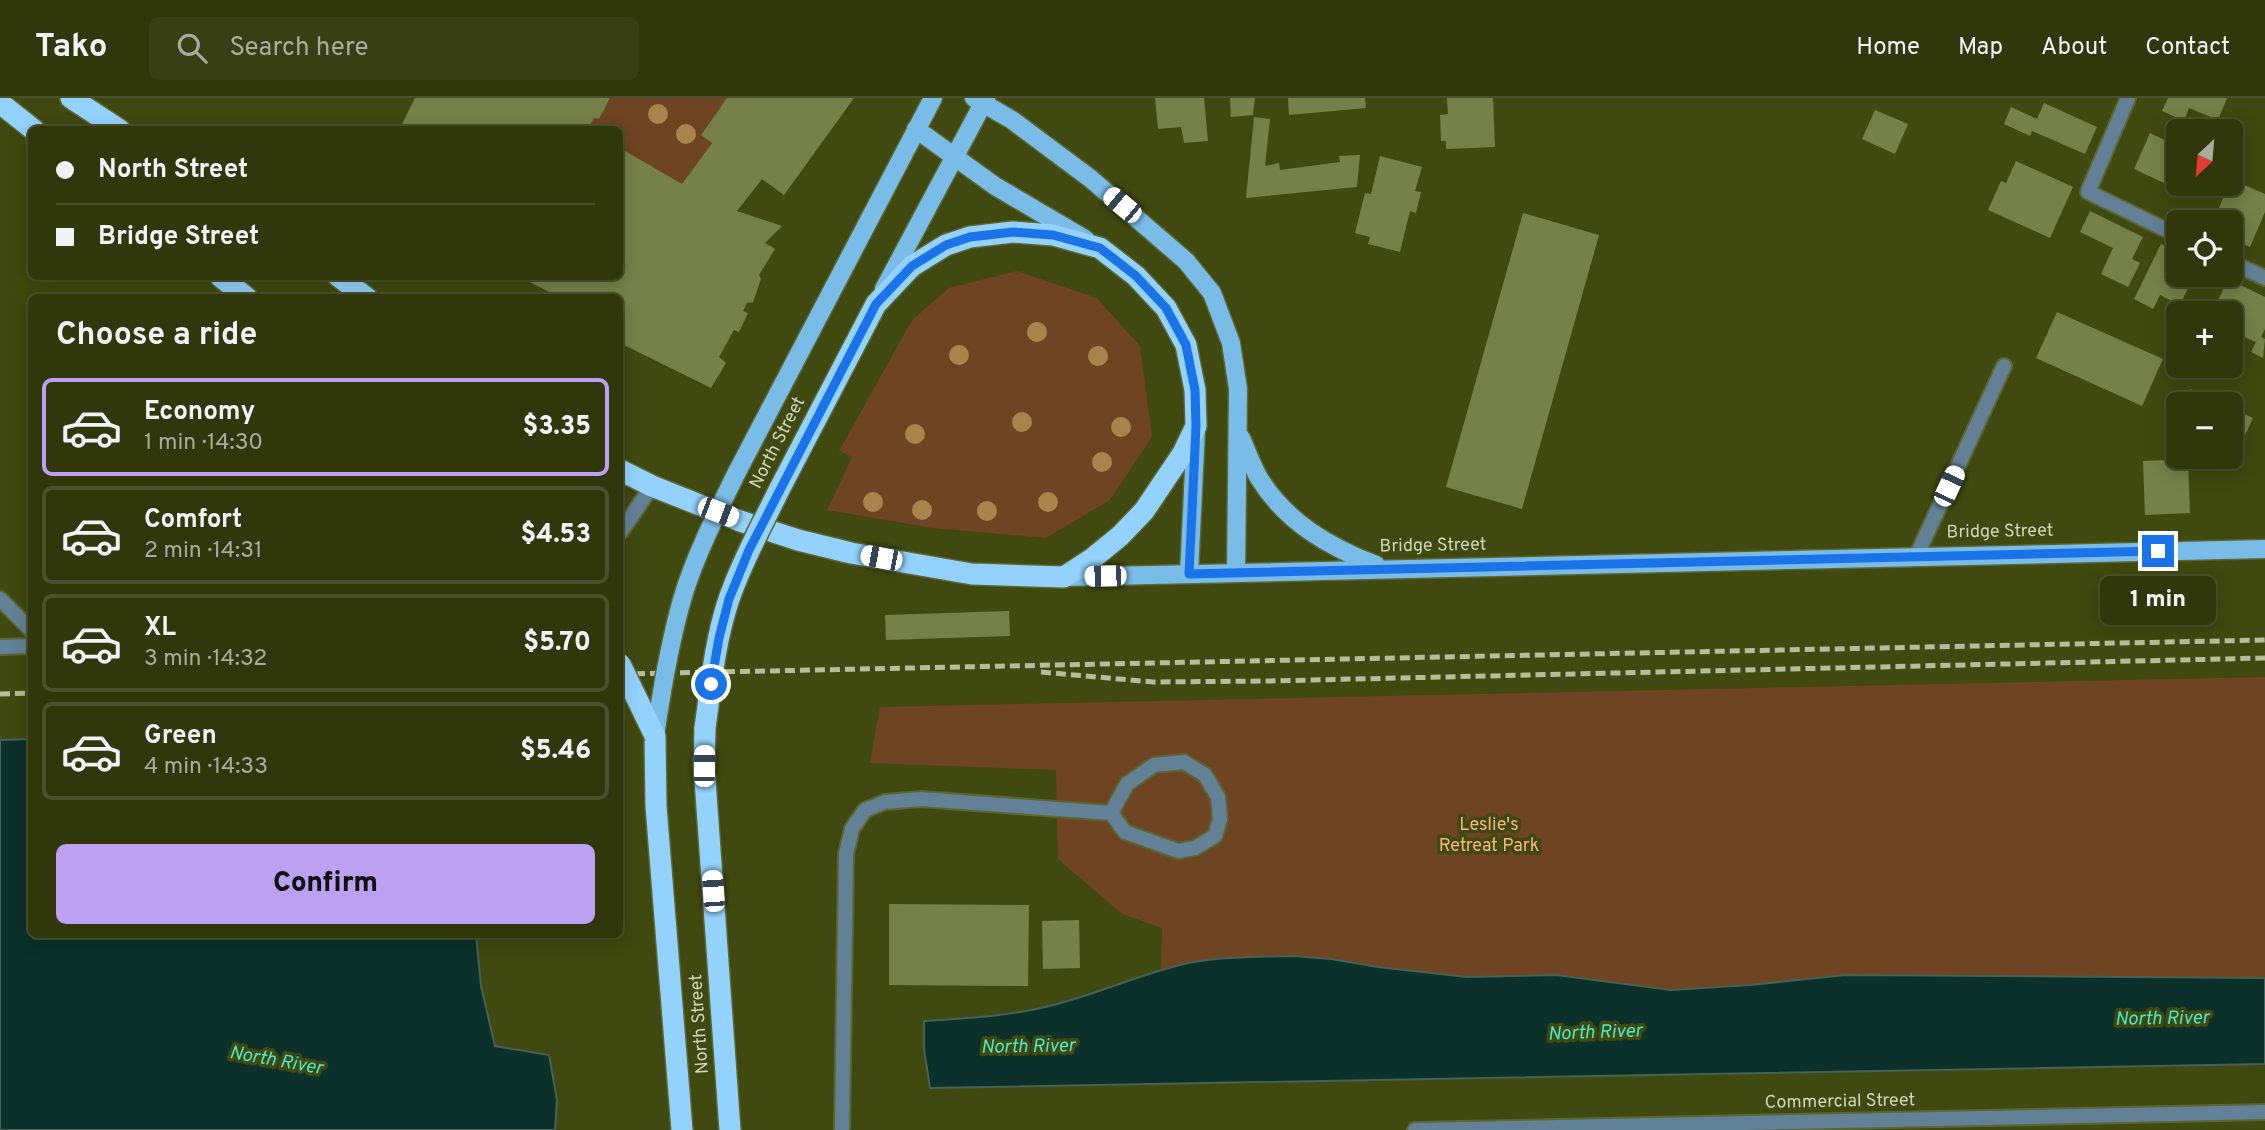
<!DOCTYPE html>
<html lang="en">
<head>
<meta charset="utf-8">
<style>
  :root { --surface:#30370b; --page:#383f14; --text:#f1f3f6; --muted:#a8ac9d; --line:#4b512c; --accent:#bca0f2 }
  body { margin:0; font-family:Overpass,sans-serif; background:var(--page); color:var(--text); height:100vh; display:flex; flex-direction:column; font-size:26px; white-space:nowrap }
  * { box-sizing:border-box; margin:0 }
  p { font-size:23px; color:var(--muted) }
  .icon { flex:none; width:38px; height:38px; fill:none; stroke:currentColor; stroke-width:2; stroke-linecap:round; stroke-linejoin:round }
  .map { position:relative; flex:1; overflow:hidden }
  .sheet { position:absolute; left:28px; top:196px; width:595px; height:644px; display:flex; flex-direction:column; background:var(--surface); border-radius:10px; box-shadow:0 4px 18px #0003,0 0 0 2px var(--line) }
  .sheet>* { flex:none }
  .banner { position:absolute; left:28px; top:28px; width:595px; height:154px; border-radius:10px; box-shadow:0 4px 18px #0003,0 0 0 2px var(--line); display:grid; align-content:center; height:154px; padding:0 28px; background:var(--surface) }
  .needle { width:46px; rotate:206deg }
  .tools { position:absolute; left:2166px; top:21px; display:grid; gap:14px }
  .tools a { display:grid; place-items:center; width:77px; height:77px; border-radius:10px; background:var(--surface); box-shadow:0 4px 18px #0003,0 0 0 2px var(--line); font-size:35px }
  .end { position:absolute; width:32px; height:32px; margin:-16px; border:9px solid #1a73e8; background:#fff; box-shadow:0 0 0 4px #fff }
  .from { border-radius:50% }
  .bubble { position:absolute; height:49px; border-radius:10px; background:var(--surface); box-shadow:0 4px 18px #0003,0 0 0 2px var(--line); font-size:23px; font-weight:800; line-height:49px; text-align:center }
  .car { position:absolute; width:21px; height:42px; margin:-21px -10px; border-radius:9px; box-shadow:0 0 5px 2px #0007; background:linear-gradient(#fff 24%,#345 0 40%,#fff 0 76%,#345 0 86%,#fff 0) }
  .banner b { display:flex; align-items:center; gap:24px; height:66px; font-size:26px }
  .banner b+b { border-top:2px solid var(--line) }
  .banner i { width:18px; height:18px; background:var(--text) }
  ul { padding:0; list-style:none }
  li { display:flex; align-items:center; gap:21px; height:98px; margin:0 14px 10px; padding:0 14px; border:4px solid var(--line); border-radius:10px }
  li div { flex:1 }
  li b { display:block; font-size:26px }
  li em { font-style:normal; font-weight:800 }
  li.on { border-color:var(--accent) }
  li>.icon { width:63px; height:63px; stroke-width:1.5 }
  h2 { padding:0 28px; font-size:32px; line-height:84px }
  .cta { display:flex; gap:14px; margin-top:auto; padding:14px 28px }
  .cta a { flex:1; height:80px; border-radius:10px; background:var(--accent); color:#111; font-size:28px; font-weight:800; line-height:80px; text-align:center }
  header { display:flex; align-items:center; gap:42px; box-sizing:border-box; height:98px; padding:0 35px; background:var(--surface); border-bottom:2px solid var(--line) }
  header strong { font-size:33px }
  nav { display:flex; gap:38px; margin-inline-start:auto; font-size:24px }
  .search { width:490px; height:63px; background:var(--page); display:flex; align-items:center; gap:18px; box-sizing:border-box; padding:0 24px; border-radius:10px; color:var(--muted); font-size:26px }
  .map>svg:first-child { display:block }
</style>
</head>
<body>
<header>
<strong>Tako</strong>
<div class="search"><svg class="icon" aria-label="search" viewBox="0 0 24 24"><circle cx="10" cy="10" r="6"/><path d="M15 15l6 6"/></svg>Search here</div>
<nav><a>Home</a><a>Map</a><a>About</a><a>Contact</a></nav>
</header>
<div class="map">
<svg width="2265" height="1032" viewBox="0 0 2265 1032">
  <rect width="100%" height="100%" fill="#40490f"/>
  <g fill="#6e4422">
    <path d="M610,0H727L701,37L712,45L682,86L620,50V32H587L594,20L599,21Z"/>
    <path d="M1017,173L1097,200L1140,248L1152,339L1110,402L1046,440L932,430L827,412L852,359L839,353L912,222L949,190Z"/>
    <path d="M2265,579V880L1846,877L1750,887L1671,892L1556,877L1467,879L1378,869L1331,861L1293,858L1243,859L1181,867L1161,874L1162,830L1122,816L1058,761L1056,672L870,665L880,609Z"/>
  </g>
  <g fill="#0c312a" stroke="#466255" stroke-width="2">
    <path d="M31,641L32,836L476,837L481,888L495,948L549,957L557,1002L555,1032H0V642Z"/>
    <path d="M1293,858L1331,861L1378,869L1467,879L1556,877L1671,892L1750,887L1846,877L2265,880V966L930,990L924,951V923C969,920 1014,918 1057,906C1099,895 1139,877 1180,867C1217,858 1256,859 1293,858Z"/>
  </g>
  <g fill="#768149">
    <path d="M415,0H610L599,21L594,20L587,32H399Z"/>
    <path d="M727,0H854L784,97L762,81L737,113L782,128L765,145L775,151L759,177L761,181L753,204L747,205L743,213L748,215L739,234L734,232L719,259L726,265L711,290L620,245V200H561L518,178H620V50L682,86L712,45L701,37Z"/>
    <path d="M1155,0H1204L1208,43L1184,45L1181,29L1158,31Z"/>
    <path d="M1230,0H1255L1253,17L1231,19Z"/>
    <path d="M1288,0H1365L1366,10L1289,17Z"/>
    <path d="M1447,0H1493L1495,49L1446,51V43H1441L1440,17L1448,16Z"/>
    <path d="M2168,0H2227L2218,22L2189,10L2184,23L2162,13Z"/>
    <path d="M2044,5L2097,29L2085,56L2032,33L2030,38L2004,26L2011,9L2037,21Z"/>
    <path d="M1875,12L1908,26L1895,56L1862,41Z"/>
    <path d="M1254,19L1270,21L1265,68L1279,65L1280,72L1340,64L1339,58L1360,57L1357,89L1246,100Z"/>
    <path d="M2150,35L2179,49L2164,85L2134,71Z"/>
    <path d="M1380,58L1422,69L1415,93L1421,94L1416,115L1410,113L1400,154L1368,146L1370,139L1355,135L1365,95L1371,96Z"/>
    <path d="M2016,63L2073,89L2050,140L1988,112L2001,83L2006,85Z"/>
    <path d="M2231,81L2265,96V114L2250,149L2231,141V124H2213L2229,86H2231Z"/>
    <path d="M2090,113L2143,139L2132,161L2140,165L2128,189L2101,176L2113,150L2080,134Z"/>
    <path d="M1523,115L1599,137L1522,411L1446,389Z"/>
    <path d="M2161,146L2179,155V177H2194L2180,207L2160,197L2153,211L2134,201Z"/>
    <path d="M2228,181L2265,199V231L2261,239L2265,241L2263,260L2251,254L2256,244L2231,233V215H2212Z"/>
    <path d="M2057,214L2163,261L2142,308L2036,260Z"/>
    <path d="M2190,291L2222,306H2183Z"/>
    <path d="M2231,310L2253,320L2237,355L2231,353Z"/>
    <path d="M2188,361L2190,415L2145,417L2143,363Z"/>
    <path d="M1009,513L1010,538L886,542L885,517Z"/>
    <path d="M889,806L1029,807L1028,888L889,887Z"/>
    <path d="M1079,822L1080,870L1043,871L1042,823Z"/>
  </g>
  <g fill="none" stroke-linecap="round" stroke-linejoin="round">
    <g stroke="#5d6531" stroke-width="18">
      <g id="lane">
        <path d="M620,435L652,388"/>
        <path d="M1916,459L2004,268"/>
        <path d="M0,501L32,533"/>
        <path d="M0,549L32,548"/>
      </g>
    </g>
    <g stroke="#5d6531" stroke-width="18">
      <g id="street">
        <path d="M2128,0L2088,94L2179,138"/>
        <path d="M2231,164L2265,180"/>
        <path d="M842,1032L846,756L852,731L865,712L885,704L921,701L1111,715L1125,734L1178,753L1195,750L1215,738L1220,721L1218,699L1205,677L1184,664L1154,667L1127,686L1111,715"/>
        <path d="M1415,1032L2265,1014"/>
      </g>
    </g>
    <g stroke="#5d6531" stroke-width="21">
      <g id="primary">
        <path d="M974,0L1012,22L1091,81L1186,163L1212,195L1231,245L1238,291L1236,475"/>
        <path d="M916,31L995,88L1085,141"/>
        <path d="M884,191L986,0"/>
        <path d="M1241,340C1247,353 1252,368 1259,380C1286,424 1329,449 1376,467"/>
        <path d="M736,376L933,0"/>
        <path d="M1189,476L1196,331"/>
        <path d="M1064,479L2265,451"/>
      </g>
    </g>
    <g stroke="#5d6531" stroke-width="24">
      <g id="highway">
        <path d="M71,0L120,32"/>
        <path d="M0,5L34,32"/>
        <path d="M220,178L247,200"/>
        <path d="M338,178L367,200"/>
        <path d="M620,372L652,388L740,423L798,442L851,455L972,476L1064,479L1093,460L1120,438L1144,413L1183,355L1196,328L1195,292L1186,247L1166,210L1136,178L1100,150L1053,137L1013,134L970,139L946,147L912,168L876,206L779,392"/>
        <path d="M705,630L704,668L730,1032"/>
        <path d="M655,638L656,708L682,1032"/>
      </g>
    </g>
    <use href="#lane" stroke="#628197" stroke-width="14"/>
    <use href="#street" stroke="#628197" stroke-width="14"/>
    <use href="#primary" stroke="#7abce8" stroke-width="18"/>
    <use href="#highway" stroke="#93d2fc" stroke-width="21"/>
    <g stroke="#b5bd9a" stroke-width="5" stroke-dasharray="10 5" stroke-linecap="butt">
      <path d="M1041,574L1153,584L1269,583L2265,560"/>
      <path d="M620,576L2265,542"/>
      <path d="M0,596L32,595"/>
    </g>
    <g stroke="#5d6531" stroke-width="21" stroke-linecap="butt">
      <path id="primary-bridge" d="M655,638C662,590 670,541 684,495C697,454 717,415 736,376"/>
    </g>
    <g stroke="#5d6531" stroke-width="24" stroke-linecap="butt">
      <g id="highway-bridge">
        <path d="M620,566L655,638"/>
        <path d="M705,630C711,587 715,542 729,501C742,463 762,427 779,392"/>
      </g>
    </g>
    <use href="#primary-bridge" stroke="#7abce8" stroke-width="18"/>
    <use href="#highway-bridge" stroke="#93d2fc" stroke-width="21"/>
  </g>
  <g fill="#a7844a">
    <circle cx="658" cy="16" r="10"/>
    <circle cx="686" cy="36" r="10"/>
    <circle cx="1037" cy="234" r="10"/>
    <circle cx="959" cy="257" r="10"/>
    <circle cx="1098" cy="258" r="10"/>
    <circle cx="1022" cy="324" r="10"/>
    <circle cx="1121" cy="329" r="10"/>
    <circle cx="915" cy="336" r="10"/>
    <circle cx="1102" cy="364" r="10"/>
    <circle cx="873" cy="404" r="10"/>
    <circle cx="1048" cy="404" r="10"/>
    <circle cx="922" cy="412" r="10"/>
    <circle cx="987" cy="413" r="10"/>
  </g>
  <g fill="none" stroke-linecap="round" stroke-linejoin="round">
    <path stroke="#1a73e8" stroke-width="9" d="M711,586L719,540L729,501L749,452L876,206L912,168L946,147L970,139L1013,134L1053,137L1100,150L1136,178L1166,210L1186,247L1195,292L1196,328L1189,476L2158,453"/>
  </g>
  <g text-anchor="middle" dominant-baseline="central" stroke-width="7" stroke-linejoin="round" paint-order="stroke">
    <g font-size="18" fill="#cfd6b9" stroke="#40490f">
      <text transform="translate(778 345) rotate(-63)">North Street</text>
      <text transform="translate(2000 434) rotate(-1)">Bridge Street</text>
      <text transform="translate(1433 448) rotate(-1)">Bridge Street</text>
      <text transform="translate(700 926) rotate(-94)">North Street</text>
      <text transform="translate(1840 1004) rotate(-1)">Commercial Street</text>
    </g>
    <g font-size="18" fill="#fcb47b" stroke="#40490f">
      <text x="1489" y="727">Leslie's<tspan x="1489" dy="21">Retreat Park</tspan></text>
    </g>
    <g font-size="19" font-style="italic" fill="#47eace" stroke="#40490f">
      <text transform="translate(2162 921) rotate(-1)">North River</text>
      <text transform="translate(1595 935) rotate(-2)">North River</text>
      <text transform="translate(1028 949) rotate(-1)">North River</text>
      <text transform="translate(276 963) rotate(10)">North River</text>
    </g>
  </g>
</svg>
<div class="tools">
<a><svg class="needle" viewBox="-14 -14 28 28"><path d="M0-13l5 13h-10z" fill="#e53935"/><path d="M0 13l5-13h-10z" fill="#a8ac9d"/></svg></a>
<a><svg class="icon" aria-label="locate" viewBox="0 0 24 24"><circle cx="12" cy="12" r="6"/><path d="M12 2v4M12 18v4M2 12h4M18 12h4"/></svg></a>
<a>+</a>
<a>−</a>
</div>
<i class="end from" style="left:711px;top:586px"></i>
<i class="end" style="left:2158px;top:453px"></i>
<div class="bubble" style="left:2100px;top:478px;width:116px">1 min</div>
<i class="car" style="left:1122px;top:107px;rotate:310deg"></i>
<i class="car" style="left:1949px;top:388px;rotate:25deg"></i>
<i class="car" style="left:718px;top:414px;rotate:111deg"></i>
<i class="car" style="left:881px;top:460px;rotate:281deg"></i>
<i class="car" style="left:1105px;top:478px;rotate:269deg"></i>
<i class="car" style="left:704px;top:668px;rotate:1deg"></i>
<i class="car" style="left:713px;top:793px;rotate:356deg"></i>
<div class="banner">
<b><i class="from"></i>North Street</b>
<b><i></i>Bridge Street</b>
</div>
<section class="sheet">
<h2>Choose a ride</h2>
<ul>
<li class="on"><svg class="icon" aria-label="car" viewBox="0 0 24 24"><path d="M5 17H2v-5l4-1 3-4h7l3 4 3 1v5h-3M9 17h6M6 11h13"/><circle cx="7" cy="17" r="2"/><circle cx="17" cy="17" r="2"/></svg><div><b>Economy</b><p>1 min · 14:30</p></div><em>$3.35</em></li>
<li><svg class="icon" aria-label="car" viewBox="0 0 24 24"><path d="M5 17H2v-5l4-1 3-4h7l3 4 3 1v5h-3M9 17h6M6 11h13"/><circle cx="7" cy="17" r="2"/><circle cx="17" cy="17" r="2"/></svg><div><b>Comfort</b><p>2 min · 14:31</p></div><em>$4.53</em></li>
<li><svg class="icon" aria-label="car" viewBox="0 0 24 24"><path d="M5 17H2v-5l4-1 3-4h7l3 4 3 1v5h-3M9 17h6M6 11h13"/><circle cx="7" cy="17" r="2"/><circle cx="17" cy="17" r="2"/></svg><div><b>XL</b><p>3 min · 14:32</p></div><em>$5.70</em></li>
<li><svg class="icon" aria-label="car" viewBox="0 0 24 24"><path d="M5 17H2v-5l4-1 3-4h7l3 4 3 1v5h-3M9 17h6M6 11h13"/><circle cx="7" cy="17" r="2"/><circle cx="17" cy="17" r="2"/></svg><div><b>Green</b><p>4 min · 14:33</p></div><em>$5.46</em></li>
</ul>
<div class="cta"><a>Confirm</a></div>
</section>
</div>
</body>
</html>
